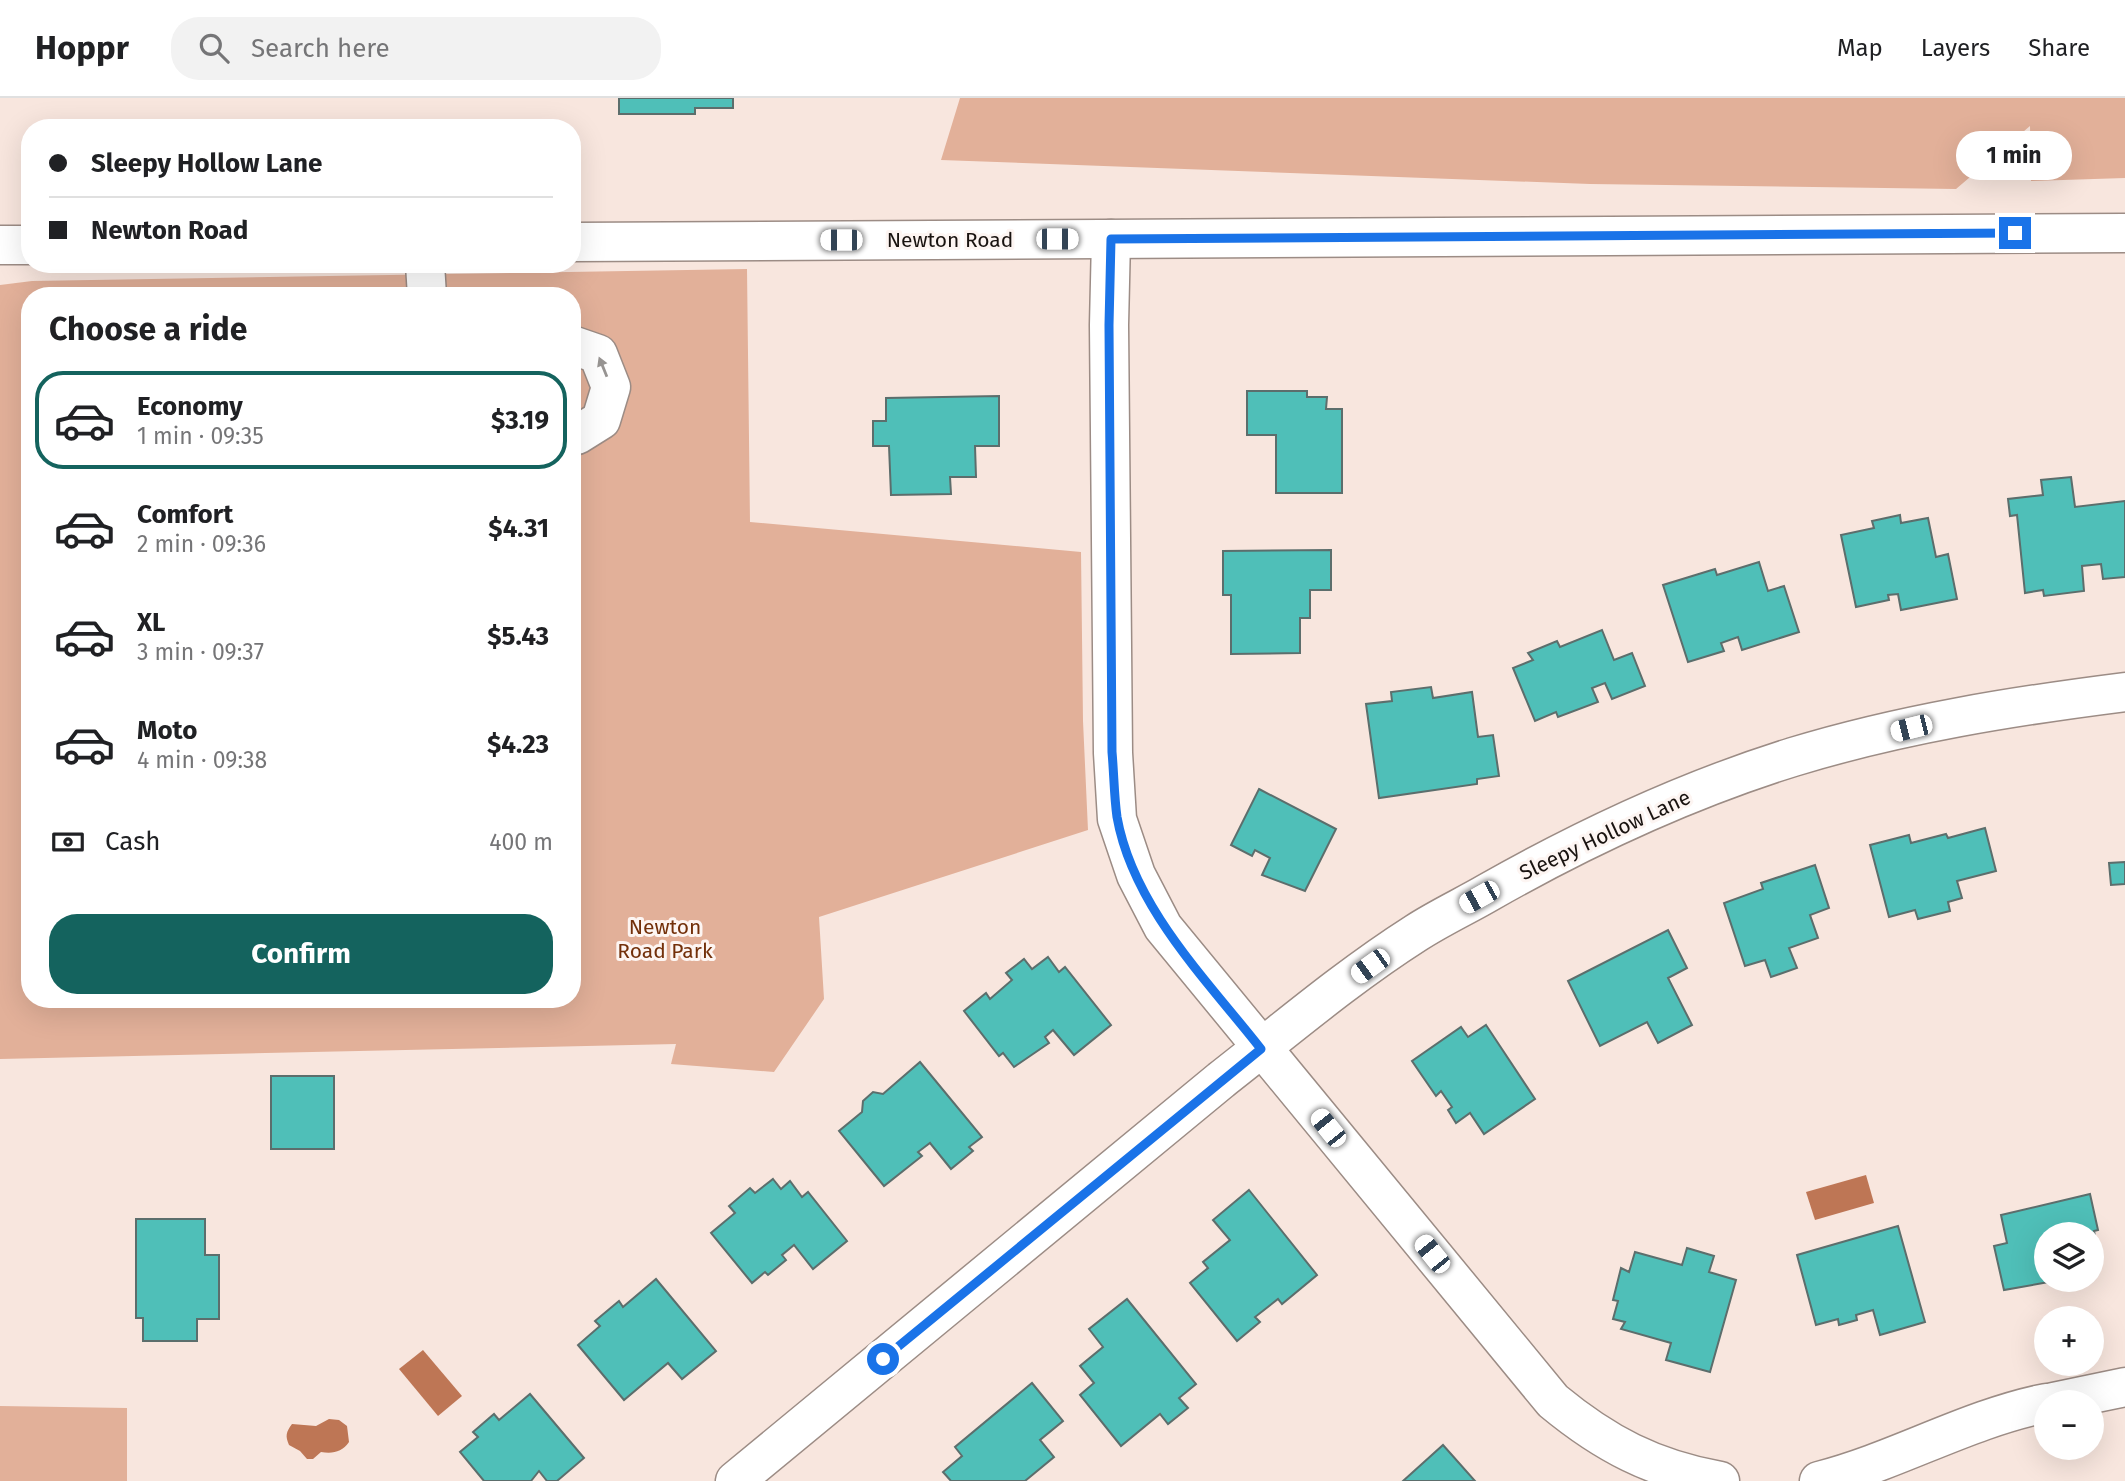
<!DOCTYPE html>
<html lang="en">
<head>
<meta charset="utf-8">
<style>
  :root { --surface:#fff; --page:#f2f2f2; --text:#202124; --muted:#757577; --line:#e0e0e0; --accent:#14635e }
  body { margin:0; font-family:"Fira Sans",sans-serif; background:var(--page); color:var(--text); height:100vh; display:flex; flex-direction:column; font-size:26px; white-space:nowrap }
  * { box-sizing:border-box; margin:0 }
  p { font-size:23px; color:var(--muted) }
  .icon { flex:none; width:38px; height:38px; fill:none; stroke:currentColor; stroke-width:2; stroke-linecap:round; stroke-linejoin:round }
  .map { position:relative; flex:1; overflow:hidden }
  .panel { position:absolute; left:21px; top:189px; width:560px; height:721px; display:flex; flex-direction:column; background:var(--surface); border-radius:28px; box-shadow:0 7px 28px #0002 }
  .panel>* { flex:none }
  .guide { position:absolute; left:21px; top:21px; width:560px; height:154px; border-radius:28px; box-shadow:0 7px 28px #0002; display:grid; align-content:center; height:154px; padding:0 28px; background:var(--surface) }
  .buttons { position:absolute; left:2034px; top:1124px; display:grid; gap:14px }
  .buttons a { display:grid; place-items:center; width:70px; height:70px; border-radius:50%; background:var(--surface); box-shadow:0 7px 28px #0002; font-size:35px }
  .end { position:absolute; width:32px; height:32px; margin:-16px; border:9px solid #1a73e8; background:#fff; box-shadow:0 0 0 4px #fff }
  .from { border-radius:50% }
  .bubble { position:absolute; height:49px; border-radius:24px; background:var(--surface); box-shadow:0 7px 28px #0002; font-size:23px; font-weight:700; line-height:49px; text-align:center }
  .car { position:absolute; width:21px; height:42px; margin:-21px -10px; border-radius:9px; box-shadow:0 0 5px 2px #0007; background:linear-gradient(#fff 24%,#345 0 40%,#fff 0 76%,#345 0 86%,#fff 0) }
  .guide b { display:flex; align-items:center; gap:24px; height:66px; font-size:26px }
  .guide b+b { border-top:2px solid var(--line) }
  .guide i { width:18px; height:18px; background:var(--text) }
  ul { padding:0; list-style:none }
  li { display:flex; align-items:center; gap:21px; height:98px; margin:0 14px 10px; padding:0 14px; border:4px solid transparent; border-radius:28px }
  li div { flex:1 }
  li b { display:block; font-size:26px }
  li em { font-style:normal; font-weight:700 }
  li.current { border-color:var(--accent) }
  li>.icon { width:63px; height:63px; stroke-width:1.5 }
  h2 { padding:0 28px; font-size:32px; line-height:84px }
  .pay { display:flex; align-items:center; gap:18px; height:77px; padding:0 28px; font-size:26px }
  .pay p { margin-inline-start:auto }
  .primary-button { display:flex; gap:14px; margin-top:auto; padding:14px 28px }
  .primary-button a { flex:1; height:80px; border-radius:28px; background:var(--accent); color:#fff; font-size:28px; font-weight:700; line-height:80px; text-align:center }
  header { display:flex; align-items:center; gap:42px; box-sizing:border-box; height:98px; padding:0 35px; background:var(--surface); border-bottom:2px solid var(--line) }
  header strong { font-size:33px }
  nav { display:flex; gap:38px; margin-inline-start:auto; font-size:24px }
  .search { width:490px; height:63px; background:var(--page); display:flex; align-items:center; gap:18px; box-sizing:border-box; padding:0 24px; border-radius:28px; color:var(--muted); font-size:26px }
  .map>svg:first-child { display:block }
</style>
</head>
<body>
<header>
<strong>Hoppr</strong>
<div class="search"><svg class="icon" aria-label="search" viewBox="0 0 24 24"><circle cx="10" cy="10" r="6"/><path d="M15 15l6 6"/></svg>Search here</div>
<nav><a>Map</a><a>Layers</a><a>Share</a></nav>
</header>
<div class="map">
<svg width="2125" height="1383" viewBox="0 0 2125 1383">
  <rect width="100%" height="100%" fill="#f8e6de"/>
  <g fill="#e2b099" fill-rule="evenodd">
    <path d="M960,0H2125V80L2031,83L2030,28L1956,91L1590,86L941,62Z"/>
    <path d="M747,171L750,424L1081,454L1083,623L1088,732L819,819L824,901L774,974L671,966L676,946L0,961V187L32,183ZM30,198H572V901H30Z"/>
    <path d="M0,1308L127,1310V1383H0Z"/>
  </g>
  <g fill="#be7655">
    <path d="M1866,1077L1874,1105L1815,1122L1806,1094Z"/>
    <path d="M423,1252L462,1298L438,1318L399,1271Z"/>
    <path d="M329,1321L339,1322L347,1328L349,1344C342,1354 333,1356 321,1354L313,1361H307L300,1353L289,1347C285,1338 286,1334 292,1326L316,1328Z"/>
  </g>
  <g fill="#4fbfb8" stroke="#5c6e6c" stroke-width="2">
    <path d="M619,0H733V10H695V16H619Z"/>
    <path d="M1247,293H1307V299H1327L1326,311H1342V395H1276V337H1247Z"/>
    <path d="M999,298V348H975L976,379H950L951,396L891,397L889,348H873V323H886V300Z"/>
    <path d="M2071,379L2075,409L2125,403V479L2103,481L2101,466L2082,468L2084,493L2044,498L2043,492L2025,495L2017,417L2010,418L2008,401L2043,397L2041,382Z"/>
    <path d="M1900,417L1901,425L1928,420L1936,459L1948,456L1957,501L1901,512L1898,496L1888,497L1889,502L1856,509L1841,437L1874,430L1872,423Z"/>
    <path d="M1331,452V492H1310V520H1300V555L1231,556V497H1223V453Z"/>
    <path d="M1759,464L1768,493L1784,488L1799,534L1742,552L1738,539L1721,545L1724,553L1688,564L1663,487L1715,471L1717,477Z"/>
    <path d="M1602,532L1614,562L1632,555L1645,588L1612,601L1605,585L1592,590L1598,604L1558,619L1556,614L1535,623L1513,570L1533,562L1528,555L1557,543L1560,549Z"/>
    <path d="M1431,589L1433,600L1472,594L1478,639L1493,637L1499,678L1477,681V686L1379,700L1366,606L1392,603L1391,594Z"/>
    <path d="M1259,691L1336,731L1305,793L1262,777L1270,760L1255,752L1252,758L1231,747Z"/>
    <path d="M1985,730L1996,773L1957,783L1962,800L1948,804L1950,813L1918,821L1915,812L1889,819L1870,747L1909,737L1911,745L1946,736L1948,740Z"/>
    <path d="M2125,764V786L2111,787L2109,765Z"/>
    <path d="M1815,767L1829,810L1810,817L1818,840L1789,850L1797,870L1771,879L1765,862L1745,868L1724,805L1763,791L1761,785Z"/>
    <path d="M1668,832L1687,870L1668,880L1692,927L1658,945L1647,924L1600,948L1568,883Z"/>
    <path d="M1048,859L1059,874L1065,869L1111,927L1074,957L1053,932L1045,939L1049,945L1014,969L1003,955L999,958L964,913L986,895L990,901L1012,882L1006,875L1024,861L1032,871Z"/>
    <path d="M1486,927L1535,1001L1484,1036L1470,1015L1456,1025L1448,1012L1452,1009L1441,993L1436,998L1412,963L1461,929L1468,939Z"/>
    <path d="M920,964L982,1039L969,1049L973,1053L951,1071L930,1045L918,1054L922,1058L884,1088L839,1033L862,1014L863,1003L873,994L883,996Z"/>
    <rect x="271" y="978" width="63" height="73"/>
    <path d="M773,1081L781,1091L790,1083L802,1099L808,1094L847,1143L813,1171L794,1147L782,1157L786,1162L768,1177L765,1174L752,1185L711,1135L735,1115L729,1108L750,1090L755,1095Z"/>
    <path d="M1249,1092L1317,1177L1282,1206L1278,1201L1255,1219L1260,1224L1237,1243L1190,1185L1208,1170L1203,1164L1230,1142L1213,1122Z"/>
    <path d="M2090,1096L2098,1132L2094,1133L2096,1144L2091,1145V1136H2046V1181L2060,1182L2004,1192L1994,1148L2007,1145L2001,1117Z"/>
    <path d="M136,1121H205V1157H219V1221H197V1243H143V1220H136Z"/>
    <path d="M1898,1128L1925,1224L1880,1237L1873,1212L1856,1217L1857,1222L1839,1227L1838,1221L1816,1227L1797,1157Z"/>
    <path d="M1687,1150L1714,1158L1709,1174L1736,1182L1710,1274L1666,1262L1671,1245L1621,1231L1625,1224L1613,1221L1618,1203L1613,1202L1621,1170L1629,1174L1635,1154L1682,1167Z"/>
    <path d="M656,1181L716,1253L682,1281L668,1265L624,1302L578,1247L600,1228L595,1223L619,1203L623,1209Z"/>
    <path d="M1127,1201L1196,1286L1179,1300L1188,1310L1168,1326L1160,1316L1121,1348L1080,1297L1094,1285L1080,1268L1103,1249L1089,1231Z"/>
    <path d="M1032,1285L1063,1323L1040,1342L1054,1359L1025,1383H951L943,1374L962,1358L955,1349Z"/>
    <path d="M530,1296L584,1360L557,1383H547L539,1373L531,1383H484L460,1354L478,1339L473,1334L494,1316L499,1322Z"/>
    <path d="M1443,1347L1475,1383H1403Z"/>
  </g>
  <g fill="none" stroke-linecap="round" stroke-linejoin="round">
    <g stroke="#9c8c85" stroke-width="41">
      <g id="minor">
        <path d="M1111,141L1109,227L1113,655L1117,721L1136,777L1163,829L1553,1303C1605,1346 1653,1371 1720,1383"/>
        <path d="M572,144L2125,135"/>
        <path d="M0,147H30"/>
        <path d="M425,166L427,198"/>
        <path d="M572,247L598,256L611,289L601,322L577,337H572"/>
        <path d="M2053,1304L2125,1289"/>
        <path d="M735,1383L1221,982C1285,932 1347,879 1416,835C1439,820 1465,808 1489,794C1586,739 1687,692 1793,659C1901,626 2014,608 2125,594"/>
        <path d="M1819,1383C1897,1363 1967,1321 2046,1305"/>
      </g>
    </g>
    <use href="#minor" stroke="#fff" stroke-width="38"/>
  </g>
  <defs><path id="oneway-solid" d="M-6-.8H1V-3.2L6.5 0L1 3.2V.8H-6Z" transform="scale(1.75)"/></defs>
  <use fill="#989593" href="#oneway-solid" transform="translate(603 269) rotate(-112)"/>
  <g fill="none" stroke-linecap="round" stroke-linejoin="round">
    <path stroke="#1a73e8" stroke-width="9" d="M883,1261L1261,951C1207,882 1133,809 1117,719C1114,698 1114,676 1112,654L1109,227L1111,141L2015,135"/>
  </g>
  <g text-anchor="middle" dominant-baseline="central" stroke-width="6" stroke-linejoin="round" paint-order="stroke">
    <g font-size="21" fill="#191310" stroke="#fdf5f2">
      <text x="950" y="142">Newton Road</text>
      <text transform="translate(1605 737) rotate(-25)">Sleepy Hollow Lane</text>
    </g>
    <g font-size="21" fill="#73300a" stroke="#fdf5f2">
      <text x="665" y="829">Newton<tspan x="665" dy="24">Road Park</tspan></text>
    </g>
  </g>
</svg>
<div class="buttons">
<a><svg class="icon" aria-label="layers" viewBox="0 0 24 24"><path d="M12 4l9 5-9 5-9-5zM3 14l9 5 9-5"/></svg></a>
<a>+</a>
<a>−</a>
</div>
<i class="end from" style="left:883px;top:1261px"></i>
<i class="end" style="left:2015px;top:135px"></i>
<div class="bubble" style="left:1956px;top:33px;width:116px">1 min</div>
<i class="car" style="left:1057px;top:141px;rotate:90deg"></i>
<i class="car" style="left:841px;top:142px;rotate:270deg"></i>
<i class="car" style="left:1911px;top:630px;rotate:256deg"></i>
<i class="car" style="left:1479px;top:799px;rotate:241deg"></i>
<i class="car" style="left:1370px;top:868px;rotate:234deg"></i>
<i class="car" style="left:1328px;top:1030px;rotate:321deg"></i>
<i class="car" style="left:1432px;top:1156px;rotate:321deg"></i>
<div class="guide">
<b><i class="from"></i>Sleepy Hollow Lane</b>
<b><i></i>Newton Road</b>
</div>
<section class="panel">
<h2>Choose a ride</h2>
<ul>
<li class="current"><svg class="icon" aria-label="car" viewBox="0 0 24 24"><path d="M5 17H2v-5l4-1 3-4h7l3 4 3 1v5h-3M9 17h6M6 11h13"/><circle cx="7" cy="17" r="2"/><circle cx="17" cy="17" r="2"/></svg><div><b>Economy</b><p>1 min · 09:35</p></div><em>$3.19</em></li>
<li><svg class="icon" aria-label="car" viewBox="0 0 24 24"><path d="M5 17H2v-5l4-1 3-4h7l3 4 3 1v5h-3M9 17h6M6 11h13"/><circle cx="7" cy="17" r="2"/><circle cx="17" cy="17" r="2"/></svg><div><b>Comfort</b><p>2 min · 09:36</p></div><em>$4.31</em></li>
<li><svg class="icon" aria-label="car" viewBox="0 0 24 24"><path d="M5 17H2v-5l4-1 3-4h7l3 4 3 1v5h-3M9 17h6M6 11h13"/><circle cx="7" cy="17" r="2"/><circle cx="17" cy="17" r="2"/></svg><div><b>XL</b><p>3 min · 09:37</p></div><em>$5.43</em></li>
<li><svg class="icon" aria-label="car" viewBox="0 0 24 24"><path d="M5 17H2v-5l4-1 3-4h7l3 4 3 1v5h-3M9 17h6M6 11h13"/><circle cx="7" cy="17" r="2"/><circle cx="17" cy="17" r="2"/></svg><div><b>Moto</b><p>4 min · 09:38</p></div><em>$4.23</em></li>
</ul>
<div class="pay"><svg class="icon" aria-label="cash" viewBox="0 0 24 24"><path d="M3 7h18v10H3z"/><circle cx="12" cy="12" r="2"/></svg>Cash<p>400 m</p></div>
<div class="primary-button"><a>Confirm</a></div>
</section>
</div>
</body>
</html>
